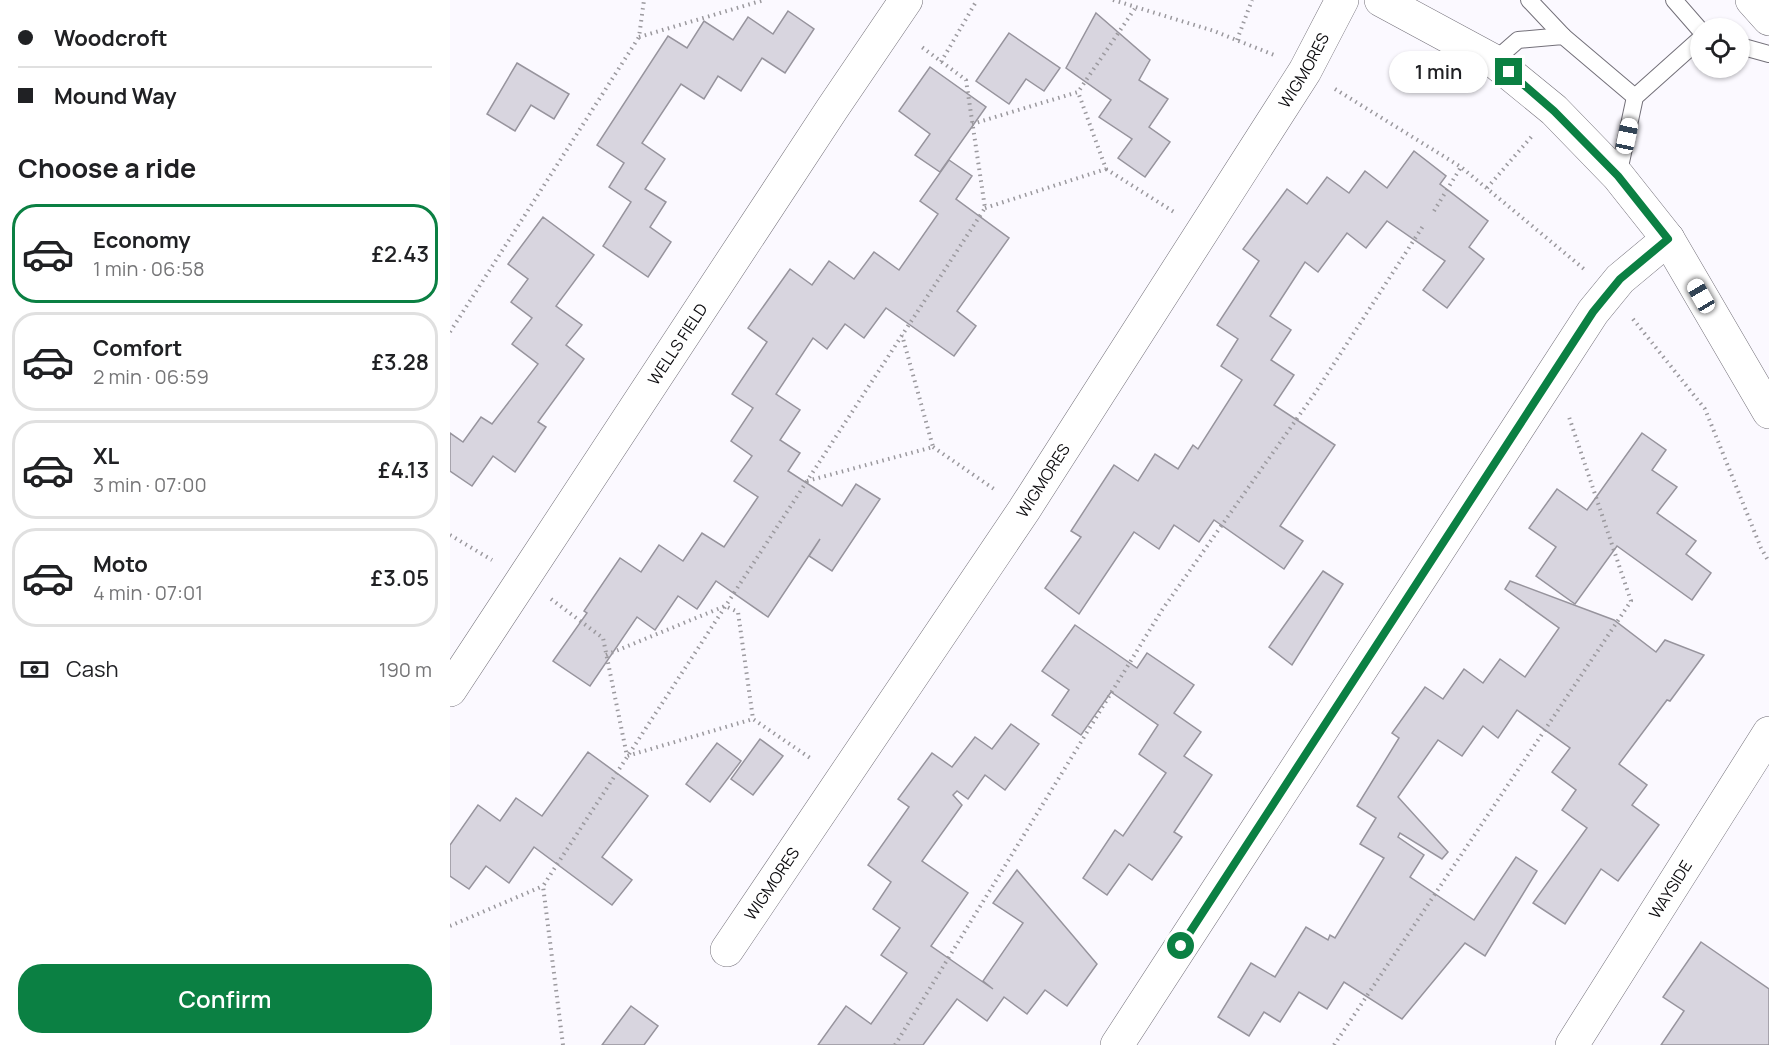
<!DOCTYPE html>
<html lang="en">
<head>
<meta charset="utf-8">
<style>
  :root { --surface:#fff; --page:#f2f2f2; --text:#202124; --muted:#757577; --line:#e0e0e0; --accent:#0b8043 }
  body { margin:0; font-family:Manrope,sans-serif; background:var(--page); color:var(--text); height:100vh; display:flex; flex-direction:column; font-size:22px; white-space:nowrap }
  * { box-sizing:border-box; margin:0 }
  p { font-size:20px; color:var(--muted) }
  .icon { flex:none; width:33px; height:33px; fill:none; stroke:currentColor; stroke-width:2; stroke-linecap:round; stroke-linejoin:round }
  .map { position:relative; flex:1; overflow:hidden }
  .sheet { display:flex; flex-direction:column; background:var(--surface); width:450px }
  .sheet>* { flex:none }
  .banner { display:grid; align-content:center; height:132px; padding:0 18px; background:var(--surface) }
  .tools { position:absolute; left:1240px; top:18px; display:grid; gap:12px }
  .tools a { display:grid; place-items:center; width:60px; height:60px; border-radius:50%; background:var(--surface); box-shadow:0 2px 4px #0004; font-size:30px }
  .end { position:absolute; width:27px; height:27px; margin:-14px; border:8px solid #0b8043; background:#fff; box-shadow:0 0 0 3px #fff }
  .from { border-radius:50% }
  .bubble { position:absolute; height:42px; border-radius:21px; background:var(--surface); box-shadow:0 2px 4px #0004; font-size:20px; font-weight:600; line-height:42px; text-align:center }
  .car { position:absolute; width:18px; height:36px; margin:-18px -9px; border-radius:8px; box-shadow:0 0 4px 2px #0007; background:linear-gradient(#fff 24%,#345 0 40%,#fff 0 76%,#345 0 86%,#fff 0) }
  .banner b { display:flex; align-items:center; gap:21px; height:57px; font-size:22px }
  .banner b+b { border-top:2px solid var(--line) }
  .banner i { width:15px; height:15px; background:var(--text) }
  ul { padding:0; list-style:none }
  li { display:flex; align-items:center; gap:18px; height:99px; margin:0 12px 9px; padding:0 6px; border:3px solid var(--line); border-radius:24px }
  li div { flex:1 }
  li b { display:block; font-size:22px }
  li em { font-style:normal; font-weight:600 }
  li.active { border-color:var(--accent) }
  li>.icon { width:54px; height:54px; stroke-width:1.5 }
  h2 { padding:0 18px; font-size:27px; line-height:72px }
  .pay { display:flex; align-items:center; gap:15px; height:66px; padding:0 18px; font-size:22px }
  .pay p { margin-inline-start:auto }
  .primary-button { display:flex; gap:12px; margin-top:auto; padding:12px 18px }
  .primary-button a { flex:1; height:69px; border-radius:24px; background:var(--accent); color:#fff; font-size:24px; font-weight:600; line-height:69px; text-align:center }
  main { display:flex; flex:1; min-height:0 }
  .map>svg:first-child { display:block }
</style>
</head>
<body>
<main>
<section class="sheet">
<div class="banner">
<b><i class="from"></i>Woodcroft</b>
<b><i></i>Mound Way</b>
</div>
<h2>Choose a ride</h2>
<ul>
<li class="active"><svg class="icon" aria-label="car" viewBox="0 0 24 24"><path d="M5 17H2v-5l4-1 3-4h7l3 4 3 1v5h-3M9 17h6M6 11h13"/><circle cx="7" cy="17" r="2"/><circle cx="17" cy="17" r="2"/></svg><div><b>Economy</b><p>1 min · 06:58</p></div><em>£2.43</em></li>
<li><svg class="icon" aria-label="car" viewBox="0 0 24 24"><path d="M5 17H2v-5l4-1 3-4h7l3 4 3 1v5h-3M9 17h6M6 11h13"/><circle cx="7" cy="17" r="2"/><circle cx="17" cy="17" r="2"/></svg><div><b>Comfort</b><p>2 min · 06:59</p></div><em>£3.28</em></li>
<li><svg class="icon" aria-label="car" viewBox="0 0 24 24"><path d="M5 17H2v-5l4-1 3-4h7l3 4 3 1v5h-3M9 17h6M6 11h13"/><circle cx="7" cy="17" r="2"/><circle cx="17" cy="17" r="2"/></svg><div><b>XL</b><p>3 min · 07:00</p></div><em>£4.13</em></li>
<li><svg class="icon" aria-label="car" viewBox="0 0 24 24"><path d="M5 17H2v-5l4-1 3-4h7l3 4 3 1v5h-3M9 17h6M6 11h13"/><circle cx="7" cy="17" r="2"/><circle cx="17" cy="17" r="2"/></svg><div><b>Moto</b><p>4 min · 07:01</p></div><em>£3.05</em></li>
</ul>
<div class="pay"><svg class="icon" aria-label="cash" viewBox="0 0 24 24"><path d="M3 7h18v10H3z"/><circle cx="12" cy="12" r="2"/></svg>Cash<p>190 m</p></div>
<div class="primary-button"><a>Confirm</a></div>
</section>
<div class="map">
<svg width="1319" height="1045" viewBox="0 0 1319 1045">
  <rect width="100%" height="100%" fill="#fbf9ff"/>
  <g fill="#d8d5df" stroke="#97949d" stroke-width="1.5">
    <path d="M338,11L364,29L335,73L312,58L291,91L268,76L254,99L231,84L192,143L215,159L195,189L216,202L200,227L221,242L198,277L153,246L181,202L159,187L174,163L147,145L218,36L237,48L254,21L283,40L298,17L323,34Z"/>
    <path d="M646,13L700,60L689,80L718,99L699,127L720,142L695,177L668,158L682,139L649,117L661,100L616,68Z"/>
    <path d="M559,33L610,68L594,91L576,79L559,104L526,81Z"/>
    <path d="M67,63L119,94L104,119L81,105L65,131L37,114Z"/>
    <path d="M480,67L536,107L490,172L465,155L480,134L449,111Z"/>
    <path d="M964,151L996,176L990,184L1038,221L1019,247L1034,259L997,308L973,290L995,261L937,221L916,248L897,233L868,272L855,262L820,316L841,330L821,360L844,375L824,405L885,445L830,526L853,541L834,569L764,520L749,542L724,525L709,549L684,532L629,614L595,588L631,537L621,531L664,465L688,481L705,454L728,469L743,445L748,449L792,380L771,366L788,339L767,325L809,261L793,249L837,189L857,204L877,177L899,193L915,171L937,188Z"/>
    <path d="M499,160L522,176L506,199L559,238L507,311L526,326L504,356L436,308L414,338L395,324L377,349L363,338L326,394L350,410L330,440L350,453L338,471L392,506L406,484L430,499L382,571L359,556L370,539L318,617L266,581L247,609L228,596L205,630L187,617L140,686L103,661L137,613L134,611L170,558L191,572L209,545L233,561L252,533L274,547L308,497L284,481L302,456L281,441L303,408L282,394L317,342L298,328L340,269L362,285L379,261L404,279L424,252L449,270L488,214L470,201Z"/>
    <path d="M93,217L144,255L106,306L132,325L116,345L134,359L88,422L96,427L65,472L43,456L22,486L0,471V433L13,442L31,417L42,424L88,364L62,344L82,318L61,302L78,279L58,264Z"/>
    <path d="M1192,433L1216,450L1202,470L1227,487L1207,513L1246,541L1236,554L1261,573L1242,600L1167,546L1125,604L1086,576L1106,547L1079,528L1107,489L1137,510Z"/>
    <path d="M873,571L893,584L842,665L819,647Z"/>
    <path d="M1060,581L1164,620L1206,652L1215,640L1254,655L1220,701L1217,700L1169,764L1197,785L1182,805L1209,825L1168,881L1151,869L1115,924L1083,903L1137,828L1112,810L1126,790L1102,772L1120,748L1067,710L1048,738L1033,726L1012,756L988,740L948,797L998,852L992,859L950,833L948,837L974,855L960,877L1024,920L1066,857L1087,871L1035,956L1015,943L952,1019L894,982L877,1009L849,992L830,1022L814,1012L799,1036L768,1017L801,963L825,977L856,927L878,940L880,935L885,938L934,858L910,844L926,818L907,806L949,738L942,733L975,687L993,699L1014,669L1033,683L1050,659L1075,677L1109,628L1055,589Z"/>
    <path d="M625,625L687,668L697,653L744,685L724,713L751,732L734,756L762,775L724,832L732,837L702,880L679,864L657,895L633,878L665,830L673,836L716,773L689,754L708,725L661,692L631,735L602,715L619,690L592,671Z"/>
    <path d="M561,724L589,744L555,790L535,775L518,799L507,791L503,795L512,805L472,861L518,893L481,946L543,989L533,981L573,923L543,903L567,870L647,964L617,1006L595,990L577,1014L554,997L537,1021L507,999L473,1045H368L396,1006L421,1024L457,973L431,955L450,928L423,909L441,882L418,865L459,807L448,799L482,753L502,767L525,737L542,749Z"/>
    <path d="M310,739L333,756L303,795L281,779Z"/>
    <path d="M267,743L291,761L260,802L236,784Z"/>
    <path d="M138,752L198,796L152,857L182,880L162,905L84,847L59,883L36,866L19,889L0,876V845L28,805L50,821L66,798L92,816Z"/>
    <path d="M1251,942L1319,989V1045H1211L1234,1011L1213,997Z"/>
    <path d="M181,1006L208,1026L194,1045H152Z"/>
  </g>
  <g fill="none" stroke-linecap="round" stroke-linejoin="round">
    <g stroke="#737079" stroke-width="18">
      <g id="lane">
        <path d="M1079,0L1113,36"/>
        <path d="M1224,0L1251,31"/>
        <path d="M1290,46L1319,54"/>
        <path d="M1044,61L1068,40L1113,36L1185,97"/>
        <path d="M1168,176L1185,97L1251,38"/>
      </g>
    </g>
    <g stroke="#737079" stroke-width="34">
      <g id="street">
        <path d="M931,0L1044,61L1104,110L1168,176L1218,239L1319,412"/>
        <path id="s1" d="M0,690L382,109L456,0"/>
        <path id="s2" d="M277,950L574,510L855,71L892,0"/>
        <path d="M667,1045L1143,312L1170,279L1218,239"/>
        <path id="s3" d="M1122,1045L1319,733"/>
      </g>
    </g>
    <g stroke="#737079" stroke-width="34">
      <path id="secondary" d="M1302,0L1319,19"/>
    </g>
    <g stroke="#9b999e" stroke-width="4" stroke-dasharray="1.5 4.5" stroke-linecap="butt">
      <path d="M663,0L764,31L824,55"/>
      <path d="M189,37L314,0"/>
      <path d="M787,40L802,0"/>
      <path d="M491,62L527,0"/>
      <path d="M885,89L1011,167L1134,269"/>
      <path d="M522,124L628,92L686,7"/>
      <path d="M656,169L724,212"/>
      <path d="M1037,188L1082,136"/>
      <path d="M535,208L656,169L628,92"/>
      <path d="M984,211L1011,167"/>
      <path d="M1183,319L1255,409L1311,548L1319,562"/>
      <path d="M0,332L189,37L194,0"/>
      <path d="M483,447L544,489"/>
      <path d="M357,481L483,447L452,335"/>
      <path d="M0,535L42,560"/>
      <path d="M101,599L153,638L177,756L303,719"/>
      <path d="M156,655L275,606L288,612L303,719L363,760"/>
      <path d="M0,926L93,886"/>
      <path d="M113,1045L93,886L535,208L516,80L469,45"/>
      <path d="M445,1045L712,610L865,393L973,226"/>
      <path d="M884,1045L1181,601L1118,414"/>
    </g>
    <use href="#lane" stroke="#fff" stroke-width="16"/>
    <use href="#street" stroke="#fff" stroke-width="33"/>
    <use href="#secondary" stroke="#fff" stroke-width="33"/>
  </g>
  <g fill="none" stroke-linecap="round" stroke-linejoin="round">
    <path stroke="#0b8043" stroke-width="8" d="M731,946L1143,312L1170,279L1218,239L1168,176L1104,111L1059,72"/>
  </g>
  <g text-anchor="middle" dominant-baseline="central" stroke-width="5" stroke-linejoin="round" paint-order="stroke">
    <g font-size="16" fill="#0c0b0e" stroke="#fff">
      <text stroke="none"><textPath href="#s2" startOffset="1052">WIGMORES</textPath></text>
      <text stroke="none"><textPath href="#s1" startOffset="414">WELLS FIELD</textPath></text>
      <text stroke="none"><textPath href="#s2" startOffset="566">WIGMORES</textPath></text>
      <text stroke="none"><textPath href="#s2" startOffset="80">WIGMORES</textPath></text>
      <text stroke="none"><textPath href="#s3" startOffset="184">WAYSIDE</textPath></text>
    </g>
  </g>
</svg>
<div class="tools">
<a><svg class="icon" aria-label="locate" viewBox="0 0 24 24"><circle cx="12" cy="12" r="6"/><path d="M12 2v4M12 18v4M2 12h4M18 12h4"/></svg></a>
</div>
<i class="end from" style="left:731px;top:946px"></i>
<i class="end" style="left:1059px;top:72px"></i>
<div class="bubble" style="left:939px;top:51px;width:99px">1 min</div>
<i class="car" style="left:1177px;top:136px;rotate:12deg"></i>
<i class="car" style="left:1251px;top:296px;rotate:330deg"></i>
</div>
</main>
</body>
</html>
